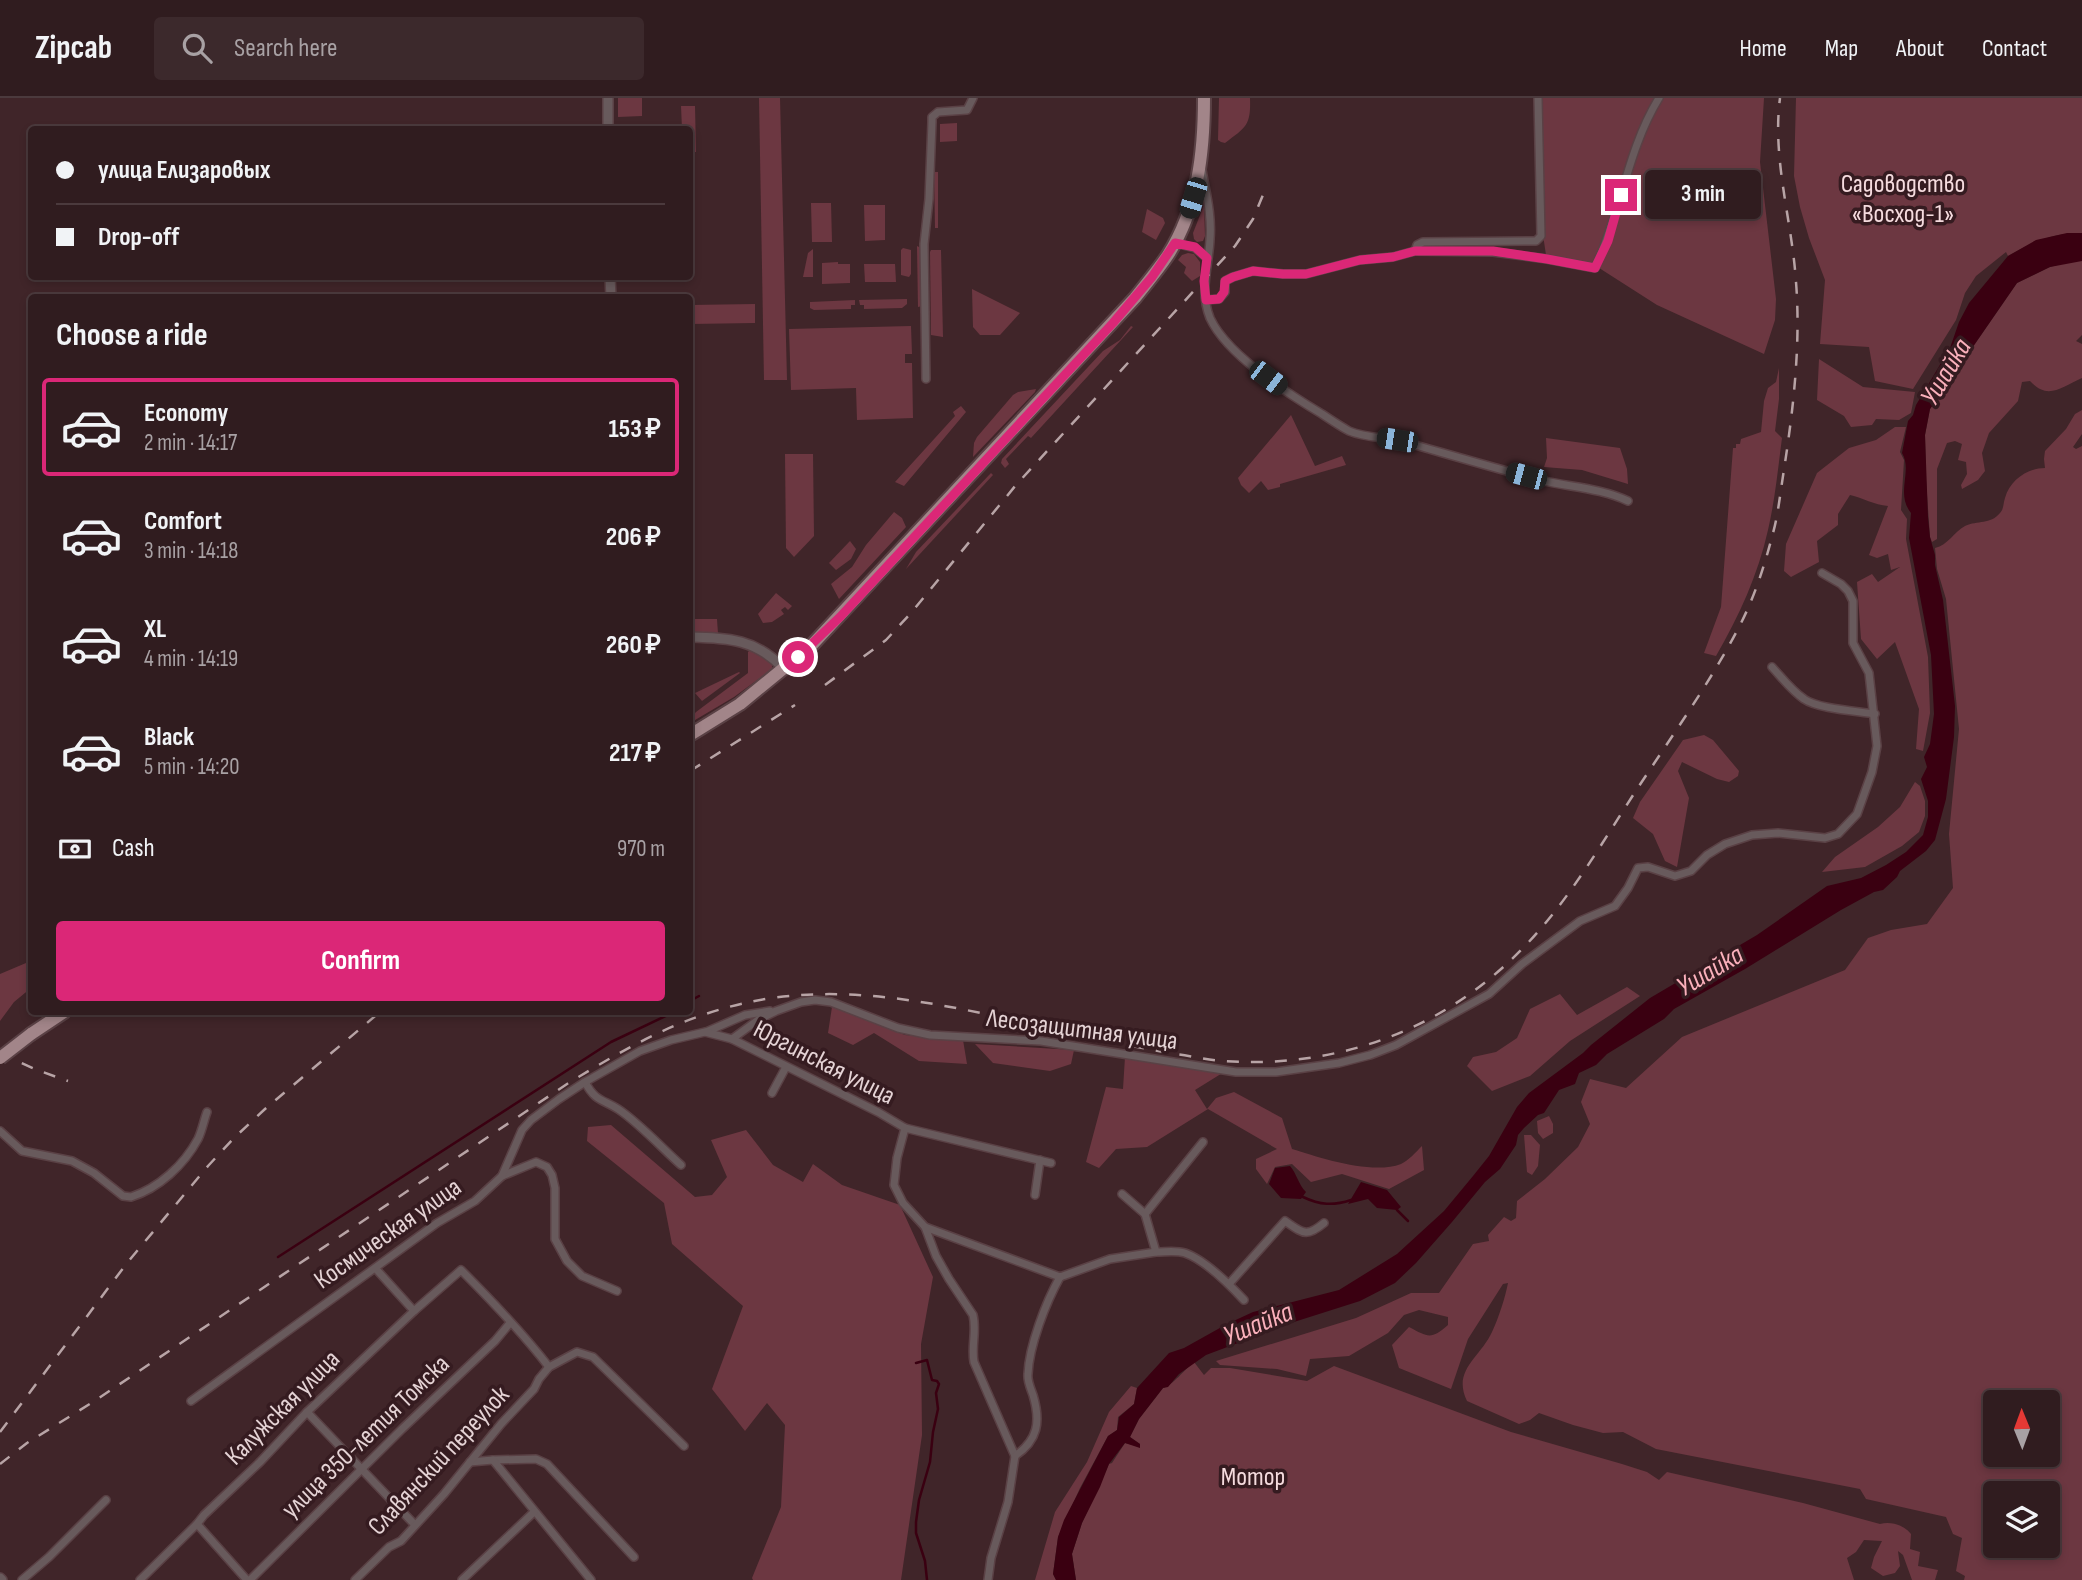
<!DOCTYPE html>
<html lang="en">
<head>
<meta charset="utf-8">
<style>
  :root { --surface:#301c1f; --page:#3c292c; --text:#f1f3f6; --muted:#a8a1a4; --line:#4b3a3d; --accent:#db2777 }
  body { margin:0; font-family:"Sofia Sans Condensed",sans-serif; background:var(--page); color:var(--text); height:100vh; display:flex; flex-direction:column; font-size:26px; white-space:nowrap }
  * { box-sizing:border-box; margin:0 }
  p { font-size:23px; color:var(--muted) }
  .icon { flex:none; width:38px; height:38px; fill:none; stroke:currentColor; stroke-width:2; stroke-linecap:round; stroke-linejoin:round }
  .map { position:relative; flex:1; overflow:hidden }
  .side { position:absolute; left:28px; top:196px; width:665px; height:721px; display:flex; flex-direction:column; background:var(--surface); border-radius:7px; box-shadow:0 4px 10px #0003,0 0 0 2px var(--line) }
  .side>* { flex:none }
  .top-card { position:absolute; left:28px; top:28px; width:665px; height:154px; border-radius:7px; box-shadow:0 4px 10px #0003,0 0 0 2px var(--line); display:grid; align-content:center; height:154px; padding:0 28px; background:var(--surface) }
  .needle { width:46px; rotate:359deg }
  .controls { position:absolute; left:1983px; top:1292px; display:grid; gap:14px }
  .controls a { display:grid; place-items:center; width:77px; height:77px; border-radius:7px; background:var(--surface); box-shadow:0 4px 10px #0003,0 0 0 2px var(--line); font-size:35px }
  .end { position:absolute; width:32px; height:32px; margin:-16px; border:9px solid #db2777; background:#fff; box-shadow:0 0 0 4px #fff }
  .from { border-radius:50% }
  .bubble { position:absolute; height:49px; border-radius:7px; background:var(--surface); box-shadow:0 4px 10px #0003,0 0 0 2px var(--line); font-size:23px; font-weight:700; line-height:49px; text-align:center }
  .car { position:absolute; width:21px; height:42px; margin:-21px -10px; border-radius:9px; box-shadow:0 0 5px 2px #0007; background:linear-gradient(#222 24%,#8ab4d8 0 40%,#222 0 76%,#8ab4d8 0 86%,#222 0) }
  .top-card b { display:flex; align-items:center; gap:24px; height:66px; font-size:26px }
  .top-card b+b { border-top:2px solid var(--line) }
  .top-card i { width:18px; height:18px; background:var(--text) }
  ul { padding:0; list-style:none }
  li { display:flex; align-items:center; gap:21px; height:98px; margin:0 14px 10px; padding:0 14px; border:4px solid transparent; border-radius:7px }
  li div { flex:1 }
  li b { display:block; font-size:26px }
  li em { font-style:normal; font-weight:700 }
  li.active { border-color:var(--accent) }
  li>.icon { width:63px; height:63px; stroke-width:1.5 }
  h2 { padding:0 28px; font-size:32px; line-height:84px }
  .pay { display:flex; align-items:center; gap:18px; height:77px; padding:0 28px; font-size:26px }
  .pay p { margin-inline-start:auto }
  .action { display:flex; gap:14px; margin-top:auto; padding:14px 28px }
  .action a { flex:1; height:80px; border-radius:7px; background:var(--accent); color:#fff; font-size:28px; font-weight:700; line-height:80px; text-align:center }
  header { display:flex; align-items:center; gap:42px; box-sizing:border-box; height:98px; padding:0 35px; background:var(--surface); border-bottom:2px solid var(--line) }
  header strong { font-size:33px }
  nav { display:flex; gap:38px; margin-inline-start:auto; font-size:24px }
  .search { width:490px; height:63px; background:var(--page); display:flex; align-items:center; gap:18px; box-sizing:border-box; padding:0 24px; border-radius:7px; color:var(--muted); font-size:26px }
  .map>svg:first-child { display:block }
</style>
</head>
<body>
<header>
<strong>Zipcab</strong>
<div class="search"><svg class="icon" aria-label="search" viewBox="0 0 24 24"><circle cx="10" cy="10" r="6"/><path d="M15 15l6 6"/></svg>Search here</div>
<nav><a>Home</a><a>Map</a><a>About</a><a>Contact</a></nav>
</header>
<div class="map">
<svg width="2082" height="1482" viewBox="0 0 2082 1482">
  <rect width="100%" height="100%" fill="#402529"/>
  <g fill="#6c3741" fill-rule="evenodd">
    <path d="M618,0H642V18L618,19Z"/>
    <path d="M759,0H780L787,282H764Z"/>
    <path d="M1219,0H1250C1251,28 1246,29 1225,45L1221,44L1218,42Z"/>
    <path d="M1541,0H1764L1760,64L1776,201L1775,222L1764,256L1657,207L1596,168L1546,157L1543,137Z"/>
    <path d="M1796,0H2082V135C2052,135 2033,144 2008,158L2006,154L1976,178L1965,195L1956,222L1913,291L1875,283L1869,249L1820,246L1825,182L1809,140L1800,109L1794,78Z"/>
    <path d="M681,8H695L696,54H690V32L682,31Z"/>
    <path d="M957,25V43L940,44V26Z"/>
    <path d="M934,74H938V130H935Z"/>
    <path d="M811,105H831L832,144H812Z"/>
    <path d="M864,107H885V142L865,143Z"/>
    <path d="M1204,107L1205,138L1203,143L1197,144L1194,141L1193,135Z"/>
    <path d="M1147,111L1163,120L1165,125L1156,142L1142,134Z"/>
    <path d="M917,148L921,150L922,208L918,209Z"/>
    <path d="M903,150L911,152V176L909,179L901,177V152Z"/>
    <path d="M813,151V179H803L808,155Z"/>
    <path d="M931,152H941L943,239L931,237L930,154Z"/>
    <path d="M1188,155L1194,156L1200,164V178L1192,183L1184,175L1186,169L1178,162L1182,157Z"/>
    <path d="M2076,162L2082,163V237L2076,243L2082,246V280C2061,289 2048,303 2030,283L2022,284L2018,303L1989,335L1982,355L1985,373L1978,382L1962,391L1961,387L1967,376L1966,364L1958,362L1962,346L1955,343L1947,345L1937,371V441L1932,444L1930,439L1926,382L1925,337L1930,311L2017,185L2050,169Z"/>
    <path d="M838,164V166H850V185L822,186V165Z"/>
    <path d="M864,166H895L896,184H865Z"/>
    <path d="M972,191L1020,215L1000,237H980L973,229Z"/>
    <path d="M907,201V206L902,210L864,211V207H860L859,202Z"/>
    <path d="M855,202V207H851V211L814,212L810,210V204Z"/>
    <path d="M755,206V225L690,226V207Z"/>
    <path d="M911,228L912,256H905V265H912L913,320L857,322L856,290L791,292L789,231Z"/>
    <path d="M1131,228L1133,229L1031,340L1028,338L1006,361L1009,366L1005,370L1001,365L1002,361L1103,253L1120,242Z"/>
    <path d="M1819,261L1863,289L1915,294L1911,315L1899,322L1876,321L1872,327L1851,329L1844,318L1817,302Z"/>
    <path d="M1779,270V301L1775,333L1782,340C1778,370 1775,402 1768,432C1758,477 1739,518 1716,558L1704,555L1721,509L1733,350H1736V346H1740L1741,341L1761,334L1764,303L1768,290L1776,284Z"/>
    <path d="M1036,291L1035,294L973,359L974,345L977,339L1013,297L1018,294Z"/>
    <path d="M961,308L966,314L904,388L895,384L955,318L953,314Z"/>
    <path d="M2082,312V336L2073,349L2076,351L2082,348V1482H1964L1965,1478L1956,1473L1962,1440L1953,1436L1946,1419L1866,1401L1860,1391L1656,1351L1623,1334L1603,1335L1573,1327L1539,1315L1530,1322L1519,1326L1467,1303C1452,1272 1480,1260 1492,1234C1499,1219 1505,1200 1508,1185L1503,1186L1468,1241L1451,1291L1399,1270L1392,1247L1409,1229C1428,1239 1431,1242 1448,1227V1219L1419,1212L1404,1217L1388,1235L1349,1258L1310,1261L1306,1278L1277,1271L1220,1267L1216,1263L1356,1220L1411,1195H1439L1473,1146L1489,1143L1488,1137L1504,1119L1511,1123L1516,1120L1517,1103L1545,1081L1578,1049L1590,1026L1581,1004L1590,981L1626,990L1682,939L1845,872L1868,840L1891,832L1927,826L1953,790L1949,736L1959,631L1946,501L1937,471L1935,450C1948,447 1954,434 1965,428C1978,422 1990,427 2000,415C2004,411 2003,406 2005,400C2010,382 2028,370 2045,370L2044,361L2045,353L2066,331L2075,316ZM1995,1304H2048V1356H1995ZM1995,1395H2048V1447H1995Z"/>
    <path d="M1291,317L1315,368L1342,358L1346,367L1280,386V389L1268,392L1261,383L1249,395L1241,387L1238,380Z"/>
    <path d="M1895,329H1906L1900,354L1904,362L1901,412L1907,421L1906,441L1928,559L1930,615L1923,653L1916,651L1919,611L1895,544L1877,561L1861,541L1857,484L1872,476L1878,484L1900,469L1891,472L1888,456L1877,460L1869,457L1888,408C1874,407 1863,400 1850,397L1838,416V427L1817,443L1819,464L1791,479L1784,473L1786,446L1817,375L1849,350L1876,342Z"/>
    <path d="M1546,340L1620,350L1627,371L1628,386L1582,372L1544,369L1547,360Z"/>
    <path d="M785,356H813L814,438L794,459L786,450Z"/>
    <path d="M991,375L993,377L906,471L916,454Z"/>
    <path d="M894,414L902,420L906,429L839,501L831,486L852,469L866,447Z"/>
    <path d="M850,443L856,451L851,461L836,472L829,465Z"/>
    <path d="M776,495L792,508L788,512L785,509L781,512L784,516L772,524L763,525L758,516Z"/>
    <path d="M690,521H717L718,536L690,535Z"/>
    <path d="M752,550L772,565V571L734,599L690,625V621L696,614L748,575V554Z"/>
    <path d="M739,574L740,575L702,603L695,595Z"/>
    <path d="M1704,637L1713,642L1739,673L1738,678L1729,684L1717,681L1682,664L1678,673L1689,700L1677,769L1665,763L1653,736L1633,720L1640,704L1683,642Z"/>
    <path d="M1915,684L1920,688L1925,703V718L1919,734L1902,748L1865,769L1822,774L1835,759L1878,729L1900,709Z"/>
    <path d="M26,865L31,866V890L14,904L0,923V876Z"/>
    <path d="M1627,889L1640,898L1570,943L1530,978L1492,993L1467,968L1473,959L1496,954L1517,940L1530,911L1560,896L1577,917Z"/>
    <path d="M832,909L905,937L963,942L967,966L919,963L874,935L853,947L828,935Z"/>
    <path d="M975,946L1074,952L1071,966L1050,973L993,965Z"/>
    <path d="M1125,959L1224,974L1195,992L1207,1011L1216,1000L1234,994L1282,1020L1292,1051C1321,1060 1372,1077 1401,1066C1408,1063 1416,1054 1422,1048L1424,1072L1389,1091L1342,1076L1311,1084L1292,1066L1275,1069L1267,1086L1256,1071V1061L1277,1051L1208,1011L1147,1049L1116,1051L1099,1070L1086,1064L1106,989L1123,991Z"/>
    <path d="M1549,1018L1553,1026V1035L1543,1041L1538,1035L1537,1023Z"/>
    <path d="M611,1027L695,1099L712,1097L727,1079L711,1042L746,1032L773,1067L803,1084L813,1066L842,1087L900,1107L933,1179L921,1246L922,1337L901,1482H753L752,1480L781,1409L785,1327L767,1305L745,1333L712,1291L743,1208L672,1146L664,1105L587,1043L588,1029Z"/>
    <path d="M1524,1037H1531L1540,1047L1538,1068L1532,1077L1527,1074Z"/>
    <path d="M1194,1264L1204,1277L1211,1270H1230L1307,1283L1334,1268L1511,1334L1622,1366L1647,1374L1659,1382L1667,1374L1803,1405L1880,1426C1891,1423 1904,1427 1911,1436L1910,1451L1920,1454L1918,1468L1938,1472L1935,1482H1912L1903,1457L1898,1453L1900,1468L1895,1475L1883,1478L1871,1470L1874,1459L1882,1443L1864,1442L1856,1454L1847,1460L1854,1482H1076L1072,1456L1082,1425L1109,1366L1112,1365L1125,1345L1140,1349V1346L1130,1339L1139,1321L1163,1290C1172,1288 1185,1271 1194,1264Z"/>
    <path d="M1131,1288L1137,1290L1134,1306L1118,1319L1117,1332L1108,1338L1080,1390L1058,1439L1053,1476L1056,1482H1035L1055,1414L1087,1364L1109,1314Z"/>
  </g>
  <g fill="#3a0011">
    <path d="M2067,135H2082V163L2050,169L2017,185L1930,311L1925,337L1928,419L1930,439L1935,457V467L1943,502L1955,608L1954,639L1946,701L1935,742L1926,753L1900,773L1897,779L1883,792L1874,794L1841,812L1745,871L1674,911L1664,921L1607,956L1596,967L1579,975L1575,986L1559,992L1544,1015L1538,1017L1524,1030L1518,1037L1516,1047L1500,1071L1485,1084L1452,1124L1416,1165L1395,1185L1360,1203L1294,1224L1206,1257L1179,1276L1168,1289L1163,1290L1139,1321L1130,1339L1140,1346V1350L1125,1345L1109,1366L1100,1389L1082,1425L1072,1456L1076,1482H1056L1053,1476L1058,1439L1064,1422L1108,1338L1117,1332L1119,1319L1134,1306L1137,1290L1169,1255L1184,1250L1227,1226L1253,1214L1339,1192L1397,1156L1444,1113L1473,1078L1489,1058L1517,1009L1529,995L1583,955L1591,947L1650,900L1757,837L1827,788L1861,780L1886,767L1906,754L1923,737L1928,719V703L1921,681L1927,669L1924,659L1930,646L1934,616L1931,557L1909,440L1911,415C1895,395 1913,373 1902,355L1908,323L1913,317L1916,307L1950,250L1959,224L1969,205L2008,158L2036,142Z"/>
    <path d="M1290,1068C1297,1076 1298,1086 1306,1094L1301,1101L1281,1100L1269,1086L1275,1070Z"/>
    <path d="M1361,1084L1387,1092L1401,1109L1397,1112L1377,1110L1368,1101L1348,1106Z"/>
  </g>
  <g fill="none" stroke-linecap="round" stroke-linejoin="round">
    <g stroke="#3a0011" stroke-width="2.5">
      <path d="M690,903L699,898"/>
      <path d="M1303,1099C1320,1107 1333,1108 1351,1102"/>
      <path d="M1397,1112L1408,1123"/>
      <path d="M278,1159L611,944L674,914"/>
      <path d="M916,1265L927,1262L932,1282L937,1283L939,1286L936,1295L938,1311L933,1334L930,1364L919,1402L916,1424V1435L925,1463L927,1482"/>
    </g>
    <g stroke="#5a4145" stroke-width="10">
      <g id="minor">
        <path d="M1202,72C1206,95 1212,117 1210,141C1209,167 1199,193 1210,220C1227,257 1287,295 1322,316C1331,322 1340,328 1349,333C1366,340 1384,339 1401,343C1447,356 1494,370 1540,382C1569,389 1601,390 1628,403"/>
        <path d="M1175,145L1195,150L1207,160"/>
        <path d="M1415,153L1493,154L1547,161L1595,170C1621,115 1627,52 1659,0"/>
        <path d="M1206,202L1219,201L1225,194V183L1233,179L1253,173L1283,176H1306L1360,162L1393,159L1415,153L1417,147L1423,144L1536,143L1541,138L1538,0"/>
        <path d="M926,281L924,146L929,101L932,24V19L938,14L967,12L973,0"/>
        <path d="M1772,569C1782,580 1792,593 1804,601C1818,611 1857,613 1875,616"/>
        <path d="M706,934L745,917L770,913"/>
        <path d="M732,941L758,922L776,913L801,904L815,902L831,904L898,930L930,937L1041,943L1236,974H1276L1339,965L1370,957L1396,947L1489,896L1522,866L1580,823L1615,808L1628,790L1638,770L1648,769L1675,778L1691,773L1707,757L1725,746L1752,737L1778,735L1825,740L1838,736L1857,716L1872,674L1877,648L1869,575L1853,545V503L1848,493L1841,486L1822,475"/>
        <path d="M585,984C595,1003 602,1001 618,1011C638,1024 663,1051 681,1067"/>
        <path d="M772,995L786,969"/>
        <path d="M905,1030L897,1060L894,1087L903,1105L925,1129L1060,1179L1110,1161L1156,1154"/>
        <path d="M0,1033L22,1053L72,1063L94,1075L123,1098L131,1099C159,1090 184,1067 198,1041C202,1033 204,1022 207,1014"/>
        <path d="M502,1078L536,1064L547,1069L552,1077L555,1090V1141L567,1163L582,1178L617,1193"/>
        <path d="M1122,1096L1145,1116L1156,1154C1166,1154 1175,1152 1185,1155C1205,1162 1229,1186 1244,1202"/>
        <path d="M1035,1097L1040,1062"/>
        <path d="M1145,1116L1203,1044"/>
        <path d="M925,1129L936,1158L949,1181L973,1217C977,1233 971,1248 974,1264L1015,1358"/>
        <path d="M376,1171L414,1213"/>
        <path d="M1229,1186L1285,1123C1303,1135 1306,1140 1324,1125"/>
        <path d="M191,1303L437,1125L475,1103L502,1078L522,1032L531,1022L559,1001L585,984L640,953L671,942L705,934L732,941L878,1014L905,1030L1051,1065"/>
        <path d="M307,1314L415,1427"/>
        <path d="M493,1362L536,1361L547,1366L634,1459"/>
        <path d="M470,1364L493,1362L591,1482"/>
        <path d="M197,1426L247,1482"/>
        <path d="M22,1482L49,1459L106,1402"/>
        <path d="M140,1482L197,1426L204,1417L260,1364L307,1314L414,1213L461,1172C492,1203 522,1234 549,1269"/>
        <path d="M250,1482L402,1331L495,1243L510,1225"/>
        <path d="M355,1482L389,1449L401,1443L444,1396L501,1326L534,1291L539,1281L549,1269L577,1254L593,1259L684,1348"/>
        <path d="M462,1482L534,1414"/>
        <path d="M988,1482L991,1460L1008,1404L1015,1358C1038,1342 1041,1324 1033,1297C1031,1291 1027,1283 1028,1276C1029,1248 1046,1204 1060,1179"/>
      </g>
    </g>
    <g stroke="#5a4145" stroke-width="12">
      <g id="tertiary">
        <path d="M608,0V32"/>
        <path d="M610,178L611,200"/>
        <path d="M690,539C729,540 756,541 784,571"/>
        <path d="M0,1480L2,1482"/>
      </g>
    </g>
    <g stroke="#5a4145" stroke-width="16">
      <g id="primary">
        <path d="M690,637L740,606L812,547L1135,200C1146,186 1158,172 1168,157C1198,110 1204,54 1204,0"/>
        <path d="M31,936L64,914"/>
      </g>
    </g>
    <use href="#minor" stroke="#685a5c" stroke-width="7"/>
    <use href="#tertiary" stroke="#685a5c" stroke-width="9"/>
    <use href="#primary" stroke="#a28589" stroke-width="12"/>
    <g stroke="#b8a4a6" stroke-width="2.5" stroke-dasharray="12 12" stroke-linecap="butt">
      <path d="M825,587L886,542L911,515L1016,387L1235,148L1253,121L1265,92"/>
      <path d="M690,673L795,607"/>
      <path d="M0,955L37,972L68,983"/>
      <path d="M0,1334L127,1165L208,1068L234,1040L265,1011L380,914"/>
      <path d="M0,1366L27,1345L93,1304L567,986C634,945 692,912 772,900C857,888 940,906 1023,924C1073,936 1124,947 1175,956C1191,958 1207,962 1223,963C1337,971 1444,932 1523,850C1562,810 1591,763 1621,716C1660,654 1706,593 1740,527C1755,498 1765,466 1773,435C1778,417 1780,397 1783,378C1793,314 1801,248 1796,184C1792,122 1772,62 1780,0"/>
    </g>
    <g stroke="#5a4145" stroke-width="16" stroke-linecap="butt">
      <path id="primary-bridge" d="M0,960L31,936"/>
    </g>
    <use href="#primary-bridge" stroke="#a28589" stroke-width="12"/>
  </g>
  <g fill="none" stroke-linecap="round" stroke-linejoin="round">
    <path stroke="#db2777" stroke-width="9" d="M798,559L840,519L1113,225L1152,179L1175,145L1195,149L1207,160L1204,183L1206,202L1219,201L1224,194L1225,183L1233,179L1253,173L1283,176H1306L1360,162L1393,159L1415,153H1493L1547,161L1595,170L1608,143L1621,97"/>
  </g>
  <g text-anchor="middle" dominant-baseline="central" stroke-width="7" stroke-linejoin="round" paint-order="stroke">
    <g font-size="26" fill="#f5dbde" stroke="#351b20">
      <text x="1903" y="86">Садоводство<tspan x="1903" dy="30">«Восход-1»</tspan></text>
      <text x="1253" y="1379">Мотор</text>
    </g>
    <g font-size="26" fill="#e5d3d5" stroke="#351b20">
      <text transform="translate(1082 932) rotate(7)">Лесозащитная улица</text>
      <text transform="translate(824 965) rotate(27)">Юргинская улица</text>
      <text transform="translate(388 1136) rotate(-35)">Космическая улица</text>
      <text transform="translate(283 1310) rotate(-45)">Калужская улица</text>
      <text transform="translate(366 1339) rotate(-44)">улица 350-летия Томска</text>
      <text transform="translate(439 1363) rotate(-47)">Славянский переулок</text>
    </g>
    <g font-size="28" font-style="italic" fill="#fab0bb" stroke="#351b20">
      <text transform="translate(1946 274) rotate(-59)">Ушайка</text>
      <text transform="translate(1710 873) rotate(-31)">Ушайка</text>
      <text transform="translate(1258 1226) rotate(-22)">Ушайка</text>
    </g>
  </g>
</svg>
<div class="controls">
<a><svg class="needle" viewBox="-14 -14 28 28"><path d="M0-13l5 13h-10z" fill="#e53935"/><path d="M0 13l5-13h-10z" fill="#a8a1a4"/></svg></a>
<a><svg class="icon" aria-label="layers" viewBox="0 0 24 24"><path d="M12 4l9 5-9 5-9-5zM3 14l9 5 9-5"/></svg></a>
</div>
<i class="end from" style="left:798px;top:559px"></i>
<i class="end" style="left:1621px;top:97px"></i>
<div class="bubble" style="left:1645px;top:72px;width:116px">3 min</div>
<i class="car" style="left:1193px;top:100px;rotate:197deg"></i>
<i class="car" style="left:1268px;top:280px;rotate:127deg"></i>
<i class="car" style="left:1397px;top:342px;rotate:279deg"></i>
<i class="car" style="left:1526px;top:378px;rotate:285deg"></i>
<div class="top-card">
<b><i class="from"></i>улица Елизаровых</b>
<b><i></i>Drop-off</b>
</div>
<section class="side">
<h2>Choose a ride</h2>
<ul>
<li class="active"><svg class="icon" aria-label="car" viewBox="0 0 24 24"><path d="M5 17H2v-5l4-1 3-4h7l3 4 3 1v5h-3M9 17h6M6 11h13"/><circle cx="7" cy="17" r="2"/><circle cx="17" cy="17" r="2"/></svg><div><b>Economy</b><p>2 min · 14:17</p></div><em>153 ₽</em></li>
<li><svg class="icon" aria-label="car" viewBox="0 0 24 24"><path d="M5 17H2v-5l4-1 3-4h7l3 4 3 1v5h-3M9 17h6M6 11h13"/><circle cx="7" cy="17" r="2"/><circle cx="17" cy="17" r="2"/></svg><div><b>Comfort</b><p>3 min · 14:18</p></div><em>206 ₽</em></li>
<li><svg class="icon" aria-label="car" viewBox="0 0 24 24"><path d="M5 17H2v-5l4-1 3-4h7l3 4 3 1v5h-3M9 17h6M6 11h13"/><circle cx="7" cy="17" r="2"/><circle cx="17" cy="17" r="2"/></svg><div><b>XL</b><p>4 min · 14:19</p></div><em>260 ₽</em></li>
<li><svg class="icon" aria-label="car" viewBox="0 0 24 24"><path d="M5 17H2v-5l4-1 3-4h7l3 4 3 1v5h-3M9 17h6M6 11h13"/><circle cx="7" cy="17" r="2"/><circle cx="17" cy="17" r="2"/></svg><div><b>Black</b><p>5 min · 14:20</p></div><em>217 ₽</em></li>
</ul>
<div class="pay"><svg class="icon" aria-label="cash" viewBox="0 0 24 24"><path d="M3 7h18v10H3z"/><circle cx="12" cy="12" r="2"/></svg>Cash<p>970 m</p></div>
<div class="action"><a>Confirm</a></div>
</section>
</div>
</body>
</html>
